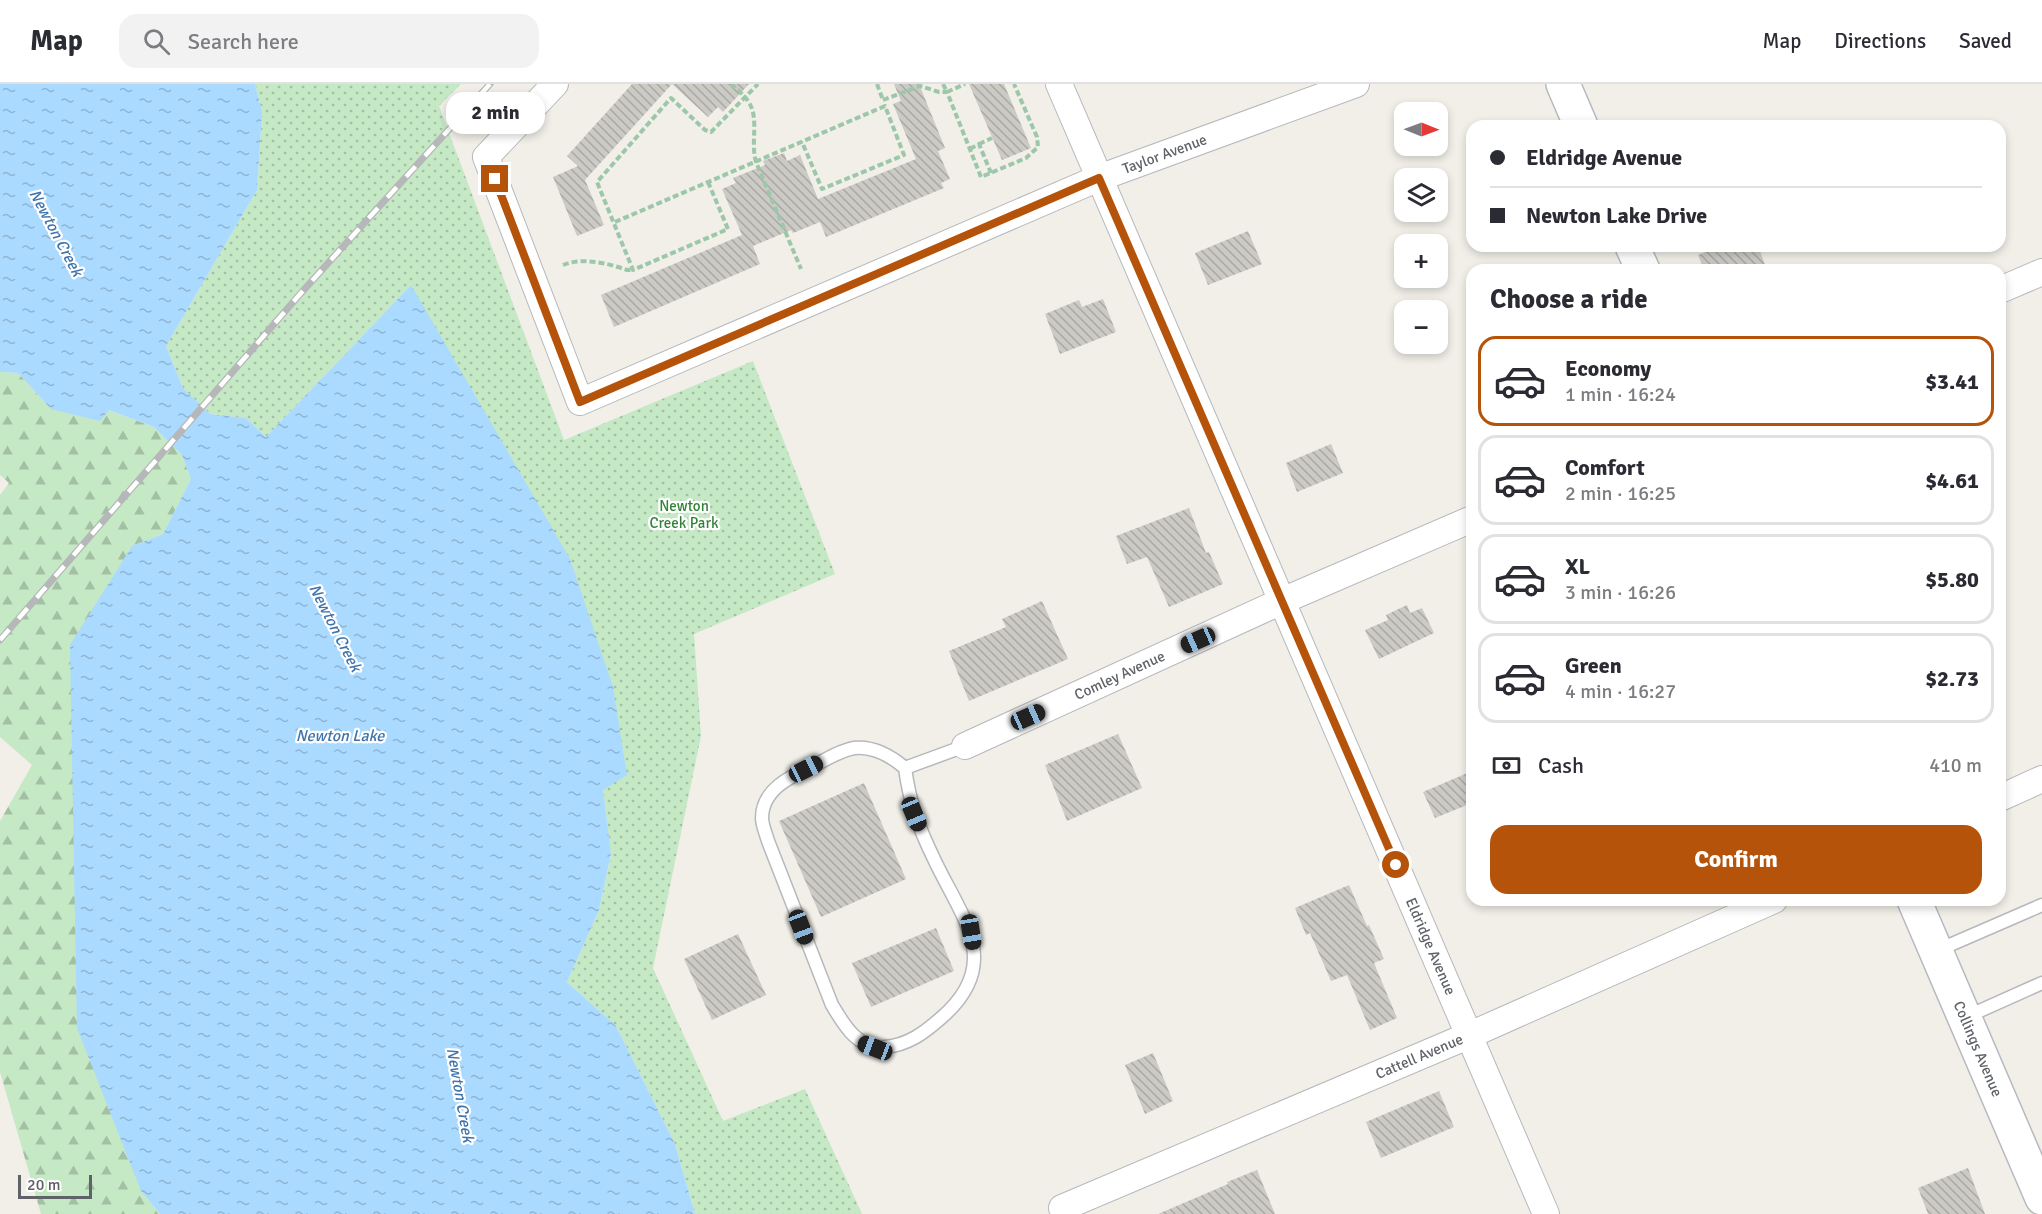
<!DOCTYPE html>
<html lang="en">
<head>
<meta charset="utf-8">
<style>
  :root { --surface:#fff; --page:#f2f2f3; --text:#2b2b33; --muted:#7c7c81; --line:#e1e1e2; --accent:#b45309 }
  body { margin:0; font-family:Signika,sans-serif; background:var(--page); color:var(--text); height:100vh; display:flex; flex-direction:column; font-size:22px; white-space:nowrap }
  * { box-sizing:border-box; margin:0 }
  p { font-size:20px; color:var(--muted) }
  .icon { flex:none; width:33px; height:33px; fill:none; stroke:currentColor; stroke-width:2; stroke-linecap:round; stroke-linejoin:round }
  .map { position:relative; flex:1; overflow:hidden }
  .drawer { position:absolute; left:1466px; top:180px; width:540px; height:642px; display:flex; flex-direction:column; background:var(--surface); border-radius:18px; box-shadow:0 3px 9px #0003 }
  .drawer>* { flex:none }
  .guide { position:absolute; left:1466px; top:36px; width:540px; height:132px; border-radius:18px; box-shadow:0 3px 9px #0003; display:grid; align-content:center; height:132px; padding:0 24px; background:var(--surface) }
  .needle { width:39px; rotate:91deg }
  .fabs { position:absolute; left:1394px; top:18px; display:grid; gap:12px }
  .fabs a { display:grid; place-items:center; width:54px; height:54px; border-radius:12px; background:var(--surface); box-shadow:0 3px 9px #0003; font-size:30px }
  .scale { position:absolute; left:18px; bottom:15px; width:74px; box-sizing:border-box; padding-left:6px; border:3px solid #5f6368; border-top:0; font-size:16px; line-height:21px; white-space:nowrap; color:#5f6368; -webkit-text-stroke:4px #fff; paint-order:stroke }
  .end { position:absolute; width:27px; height:27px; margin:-14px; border:8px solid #b45309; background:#fff; box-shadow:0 0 0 3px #fff }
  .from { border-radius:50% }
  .bubble { position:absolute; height:42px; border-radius:18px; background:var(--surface); box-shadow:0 3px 9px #0003; font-size:20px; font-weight:800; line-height:42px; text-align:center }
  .car { position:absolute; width:18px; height:36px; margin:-18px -9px; border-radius:8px; box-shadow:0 0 4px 2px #0007; background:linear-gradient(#222 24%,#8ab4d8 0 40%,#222 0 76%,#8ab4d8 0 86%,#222 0) }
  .guide b { display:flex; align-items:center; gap:21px; height:57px; font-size:22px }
  .guide b+b { border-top:2px solid var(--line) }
  .guide i { width:15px; height:15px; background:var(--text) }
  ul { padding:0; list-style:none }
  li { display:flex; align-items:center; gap:18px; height:90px; margin:0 12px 9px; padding:0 12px; border:3px solid var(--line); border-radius:18px }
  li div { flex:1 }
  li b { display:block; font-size:22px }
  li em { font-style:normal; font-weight:800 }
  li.current { border-color:var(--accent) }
  li>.icon { width:54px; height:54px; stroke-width:1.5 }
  h2 { padding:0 24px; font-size:27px; line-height:72px }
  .pay { display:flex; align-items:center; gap:15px; height:66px; padding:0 24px; font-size:22px }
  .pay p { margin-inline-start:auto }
  .action { display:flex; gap:12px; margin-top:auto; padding:12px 24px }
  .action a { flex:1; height:69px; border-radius:18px; background:var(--accent); color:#fff; font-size:24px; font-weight:800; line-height:69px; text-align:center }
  header { display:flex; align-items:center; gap:36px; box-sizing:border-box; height:84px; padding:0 30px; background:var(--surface); border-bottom:2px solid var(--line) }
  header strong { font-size:28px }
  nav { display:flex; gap:33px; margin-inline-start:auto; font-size:21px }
  .search { width:420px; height:54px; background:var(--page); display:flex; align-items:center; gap:15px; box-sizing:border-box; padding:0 21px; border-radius:18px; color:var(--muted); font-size:22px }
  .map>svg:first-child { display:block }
</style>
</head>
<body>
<header>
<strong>Map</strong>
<div class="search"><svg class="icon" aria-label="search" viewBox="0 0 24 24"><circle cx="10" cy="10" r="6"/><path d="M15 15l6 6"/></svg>Search here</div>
<nav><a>Map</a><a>Directions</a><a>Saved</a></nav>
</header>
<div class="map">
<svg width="2042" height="1130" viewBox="0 0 2042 1130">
  <defs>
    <pattern id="forest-firs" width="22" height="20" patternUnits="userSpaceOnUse" patternTransform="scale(1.5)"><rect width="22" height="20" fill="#c5e8c5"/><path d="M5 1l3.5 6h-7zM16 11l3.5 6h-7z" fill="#a3c0a4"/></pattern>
    <pattern id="park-dots" width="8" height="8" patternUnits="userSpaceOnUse" patternTransform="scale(1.5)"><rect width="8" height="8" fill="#c5e8c5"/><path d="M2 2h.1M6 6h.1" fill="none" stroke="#a3c0a4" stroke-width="1.8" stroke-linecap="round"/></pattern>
    <pattern id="water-ripples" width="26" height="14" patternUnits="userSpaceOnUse" patternTransform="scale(1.5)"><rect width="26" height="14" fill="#aadaff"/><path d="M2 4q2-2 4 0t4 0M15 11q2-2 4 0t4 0" fill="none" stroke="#8eb4d2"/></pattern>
    <pattern id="building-back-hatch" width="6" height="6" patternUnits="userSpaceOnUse" patternTransform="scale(1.5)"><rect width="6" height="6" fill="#cccac5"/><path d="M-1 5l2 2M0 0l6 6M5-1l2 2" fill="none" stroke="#a9a8a4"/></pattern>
  </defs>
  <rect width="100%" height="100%" fill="#f1efe8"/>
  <path fill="url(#forest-firs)" d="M0,288L18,289L51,325L109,326L154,343L182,371L191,395L163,450L132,462L141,1107L160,1130H41L0,988V737L32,681L0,653V411L9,399L0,391Z"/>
  <path fill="url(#park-dots)" d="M255,0H461L439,22L564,356L753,277L835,490L694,550L701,652L653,884L723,1037L805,1005L862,1130H695L675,1060L616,942L567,898L599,826L611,771L603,706L411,201L266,353L246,334L210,330L183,304L166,262L257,106L262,28Z"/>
  <path fill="url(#water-ripples)" d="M0,0H255L262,28L257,106L166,262L183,304L210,330L246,334L266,353L411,201L570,475L613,603L627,691L603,706L611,770L599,826L567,898L616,942L675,1060L695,1130H160L141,1107L77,944L70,561L132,462L163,450L191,395L182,371L154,343L109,326L100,337L51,325L18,289L0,288Z"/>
  <g fill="url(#building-back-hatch)">
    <path d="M632,0H749L723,28L718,23L708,33L672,0L585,96L604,141L577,152L553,93L578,82L567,72Z"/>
    <path d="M894,0H919L945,64L938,67L950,95L941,99L944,104L826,153L820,138L793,149L791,146L753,162L760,180L614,243L601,211L742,151L722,105L736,99L733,94L765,81L763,77L784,69L787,77L800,71L818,115L916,75L893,20L901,17Z"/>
    <path d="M969,0H1004L1031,64L1002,76Z"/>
    <path d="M1248,147L1262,180L1208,201L1195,169Z"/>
    <path d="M1720,162H1758L1767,186H1704L1698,171Z"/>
    <path d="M1103,215L1116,248L1060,270L1045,230L1079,216L1082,223Z"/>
    <path d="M1331,360L1343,389L1297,408L1286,379Z"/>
    <path d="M1189,424L1206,469L1209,468L1223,500L1169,523L1147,473L1127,480L1116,452Z"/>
    <path d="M1042,517L1068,575L969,617L949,567L1006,543L1002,535Z"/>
    <path d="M1407,521L1410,529L1422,524L1434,549L1379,575L1365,546L1388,536L1386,531Z"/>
    <path d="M1118,650L1142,704L1067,737L1045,681Z"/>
    <path d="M1472,687V719L1435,734L1423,708Z"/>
    <path d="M864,699L906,795L821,833L779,737Z"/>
    <path d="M1349,801L1367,842L1369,841L1384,875L1374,879L1397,934L1370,946L1347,891L1331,897L1310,849L1306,851L1295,824Z"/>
    <path d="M936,844L954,887L871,923L852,879Z"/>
    <path d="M738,850L766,911L712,936L684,875Z"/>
    <path d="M1153,969L1173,1017L1145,1030L1125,981Z"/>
    <path d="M1439,1007L1454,1043L1381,1074L1366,1038Z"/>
    <path d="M1968,1084L1985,1130H1928L1918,1104Z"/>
    <path d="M1257,1086L1275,1130H1158L1228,1100L1227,1098Z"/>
  </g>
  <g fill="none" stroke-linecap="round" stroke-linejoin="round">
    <g stroke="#b5b8bc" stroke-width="15">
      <g id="service">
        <path d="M905,684C910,720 918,742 934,775C961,833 1005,879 941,934C924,949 908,961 885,963C858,966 844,941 832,921L768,757C766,750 762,741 762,734C762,703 796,690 819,679C830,673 842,666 854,664C873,662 891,672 905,684L965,662"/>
        <path d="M1936,867L2042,821"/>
        <path d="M1966,933L2042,899"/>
      </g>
    </g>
    <g stroke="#b5b8bc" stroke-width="28">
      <g id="minor">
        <path id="s1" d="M555,0L486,73L580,318L1099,94L1356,0"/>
        <path id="s2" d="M1059,0L1546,1130"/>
        <path d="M2000,206L2042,188"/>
        <path id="s3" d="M965,662L1282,517L1472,435"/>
        <path d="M2000,714L2042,695"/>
        <path id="s4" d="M1062,1124L1470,951L1774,816"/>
      </g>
    </g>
    <g stroke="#b6babf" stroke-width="36">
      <g id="secondary">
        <path d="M1563,0L1581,42"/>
        <path d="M1632,162L1643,186"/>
        <path id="s5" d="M1914,816L2042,1114"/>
      </g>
    </g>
    <g stroke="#9cc7a9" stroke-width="4" stroke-dasharray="6 3" stroke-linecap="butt">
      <path d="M731,0C737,5 744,11 748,17C760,34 750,57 756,78L801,185"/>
      <path d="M877,0L883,16"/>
      <path d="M943,0L947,8L965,0"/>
      <path d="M883,16L920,2L939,8H947L981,93L1026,74L1038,63L1037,53L1014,0"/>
      <path d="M979,60L992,54"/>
      <path d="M970,65L979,60L991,89"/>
      <path d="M708,98L728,145L633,186L597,98L671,14L705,46L711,48L758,0"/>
      <path d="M615,138L885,22L904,71L822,105L802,58"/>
      <path d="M563,181C582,173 607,179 627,186H633"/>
    </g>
    <use href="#service" stroke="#fff" stroke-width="12"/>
    <use href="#minor" stroke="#fff" stroke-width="26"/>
    <use href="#secondary" stroke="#fff" stroke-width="33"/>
    <g stroke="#b6b7b8" stroke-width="7">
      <path id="rail" d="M0,556L301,209L490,0"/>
    </g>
    <use href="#rail" stroke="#fff" stroke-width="4.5" stroke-dasharray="14" stroke-linecap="butt"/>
  </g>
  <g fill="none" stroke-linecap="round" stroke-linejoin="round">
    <path stroke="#b45309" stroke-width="8" d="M495,95L580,318L1099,94L1396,781"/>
  </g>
  <g text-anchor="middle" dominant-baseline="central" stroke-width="4.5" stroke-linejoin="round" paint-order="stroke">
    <g font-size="15" fill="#5f6368" stroke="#fff">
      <text stroke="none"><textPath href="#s1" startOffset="998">Taylor Avenue</textPath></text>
      <text stroke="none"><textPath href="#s3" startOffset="170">Comley Avenue</textPath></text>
      <text stroke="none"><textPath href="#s2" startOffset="939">Eldridge Avenue</textPath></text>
      <text stroke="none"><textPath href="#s5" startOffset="162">Collings Avenue</textPath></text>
      <text stroke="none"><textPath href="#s4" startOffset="388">Cattell Avenue</textPath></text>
    </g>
    <g font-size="15" fill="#348238" stroke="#fff">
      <text x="684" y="422">Newton<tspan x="684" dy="17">Creek Park</tspan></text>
    </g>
    <g font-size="16" font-style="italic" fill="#4174aa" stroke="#fff">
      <text transform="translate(56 149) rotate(62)">Newton Creek</text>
      <text transform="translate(335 544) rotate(63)">Newton Creek</text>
      <text x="340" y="652">Newton Lake</text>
      <text transform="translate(460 1011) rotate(80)">Newton Creek</text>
    </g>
  </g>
</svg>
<div class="fabs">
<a><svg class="needle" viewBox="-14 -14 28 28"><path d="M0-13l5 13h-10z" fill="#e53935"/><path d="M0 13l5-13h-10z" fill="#7c7c81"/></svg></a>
<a><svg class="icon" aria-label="layers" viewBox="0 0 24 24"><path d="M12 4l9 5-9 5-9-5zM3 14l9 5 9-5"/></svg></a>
<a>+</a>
<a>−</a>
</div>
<div class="scale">20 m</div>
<i class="end from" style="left:1396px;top:781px"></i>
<i class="end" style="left:495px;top:95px"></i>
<div class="bubble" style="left:446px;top:8px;width:99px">2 min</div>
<i class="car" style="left:1198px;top:556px;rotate:246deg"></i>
<i class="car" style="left:1028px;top:633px;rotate:66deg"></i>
<i class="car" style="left:806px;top:685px;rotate:63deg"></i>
<i class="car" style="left:914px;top:730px;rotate:157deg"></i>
<i class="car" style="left:801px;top:843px;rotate:159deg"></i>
<i class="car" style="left:971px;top:848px;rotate:171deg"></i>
<i class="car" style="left:875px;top:964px;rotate:291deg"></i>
<div class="guide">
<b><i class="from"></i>Eldridge Avenue</b>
<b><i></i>Newton Lake Drive</b>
</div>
<section class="drawer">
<h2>Choose a ride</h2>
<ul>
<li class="current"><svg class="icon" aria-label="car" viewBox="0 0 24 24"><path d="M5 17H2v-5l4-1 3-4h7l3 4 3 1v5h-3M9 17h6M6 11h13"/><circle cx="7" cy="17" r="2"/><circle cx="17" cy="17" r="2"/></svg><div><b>Economy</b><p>1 min · 16:24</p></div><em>$3.41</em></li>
<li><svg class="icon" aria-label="car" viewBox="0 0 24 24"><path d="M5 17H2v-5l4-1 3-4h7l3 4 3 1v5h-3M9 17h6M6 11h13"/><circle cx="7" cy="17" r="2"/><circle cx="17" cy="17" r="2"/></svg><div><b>Comfort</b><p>2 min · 16:25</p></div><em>$4.61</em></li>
<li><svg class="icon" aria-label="car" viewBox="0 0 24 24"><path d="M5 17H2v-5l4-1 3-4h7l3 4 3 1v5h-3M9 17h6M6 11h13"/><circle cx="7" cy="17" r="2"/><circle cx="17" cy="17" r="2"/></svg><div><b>XL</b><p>3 min · 16:26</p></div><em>$5.80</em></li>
<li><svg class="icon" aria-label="car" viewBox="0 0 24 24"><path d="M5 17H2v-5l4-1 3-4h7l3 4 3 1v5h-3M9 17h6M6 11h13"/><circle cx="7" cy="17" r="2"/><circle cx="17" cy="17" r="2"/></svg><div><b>Green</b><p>4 min · 16:27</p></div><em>$2.73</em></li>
</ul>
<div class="pay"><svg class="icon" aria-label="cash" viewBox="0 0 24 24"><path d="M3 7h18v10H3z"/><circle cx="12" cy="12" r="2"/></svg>Cash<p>410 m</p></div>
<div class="action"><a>Confirm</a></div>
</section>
</div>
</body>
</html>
